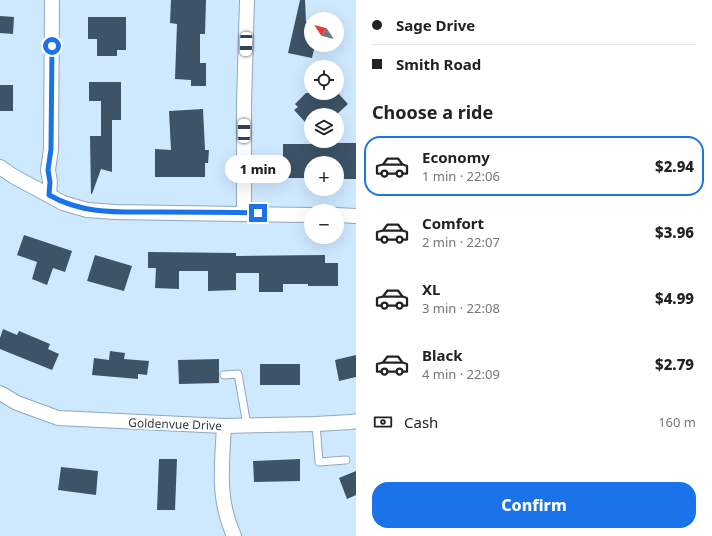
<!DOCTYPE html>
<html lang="en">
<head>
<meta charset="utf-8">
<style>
  :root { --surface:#fff; --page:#f2f2f2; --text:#222; --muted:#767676; --line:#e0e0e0; --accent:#1a73e8 }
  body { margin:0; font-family:"Noto Sans",sans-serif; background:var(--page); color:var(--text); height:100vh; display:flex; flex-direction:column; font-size:15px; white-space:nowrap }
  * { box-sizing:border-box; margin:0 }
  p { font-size:13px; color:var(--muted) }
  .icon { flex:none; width:22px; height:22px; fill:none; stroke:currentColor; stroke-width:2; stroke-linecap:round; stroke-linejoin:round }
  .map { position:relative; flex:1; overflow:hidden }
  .sheet { display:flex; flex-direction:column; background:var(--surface); width:356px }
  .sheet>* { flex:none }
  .top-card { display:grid; align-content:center; height:88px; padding:0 16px; background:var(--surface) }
  .needle { width:26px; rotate:306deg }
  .controls { position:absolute; left:304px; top:12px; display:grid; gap:8px }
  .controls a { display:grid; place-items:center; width:40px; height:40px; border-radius:50%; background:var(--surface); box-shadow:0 4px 16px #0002; font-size:20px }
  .end { position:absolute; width:18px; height:18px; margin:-9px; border:5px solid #1a73e8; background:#fff; box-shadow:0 0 0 2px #fff }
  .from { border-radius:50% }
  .bubble { position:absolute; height:28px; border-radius:14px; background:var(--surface); box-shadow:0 4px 16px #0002; font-size:13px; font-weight:800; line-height:28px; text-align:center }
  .car { position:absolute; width:12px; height:24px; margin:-12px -6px; border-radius:5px; box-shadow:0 0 3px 1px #0007; background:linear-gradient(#fff 24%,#345 0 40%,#fff 0 76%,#345 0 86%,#fff 0) }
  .top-card b { display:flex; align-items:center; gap:14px; height:38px; font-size:15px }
  .top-card b+b { border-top:1px solid var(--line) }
  .top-card i { width:10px; height:10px; background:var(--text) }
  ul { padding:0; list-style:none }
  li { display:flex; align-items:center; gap:12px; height:60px; margin:0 8px 6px; padding:0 8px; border:2px solid transparent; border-radius:16px }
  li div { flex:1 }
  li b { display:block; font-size:15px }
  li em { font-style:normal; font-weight:800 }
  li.selected { border-color:var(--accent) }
  li>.icon { width:36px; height:36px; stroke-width:1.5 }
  h2 { padding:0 16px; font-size:18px; line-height:48px }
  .pay { display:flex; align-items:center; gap:10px; height:44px; padding:0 16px; font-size:15px }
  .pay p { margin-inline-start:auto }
  .cta { display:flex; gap:8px; margin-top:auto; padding:8px 16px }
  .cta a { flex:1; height:46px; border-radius:16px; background:var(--accent); color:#fff; font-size:16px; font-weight:800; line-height:46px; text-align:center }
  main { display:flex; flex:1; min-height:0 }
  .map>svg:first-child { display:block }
</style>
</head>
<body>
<main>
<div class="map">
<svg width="356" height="536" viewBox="0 0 356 536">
  <rect width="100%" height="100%" fill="#cee8fe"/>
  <g fill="#3d5366">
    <path d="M171,0H206L205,34H200V63H206V86H191V80L175,79L177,24L170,23Z"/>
    <path d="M300,0H305L306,22L311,23V45H315L312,58L288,53Z"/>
    <path d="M0,16L14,17L13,34L0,33Z"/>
    <path d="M88,17H126V50H117V56H97V39H88Z"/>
    <path d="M89,82H121V120H112V172L101,169L92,194H91L90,136H101V101H89Z"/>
    <rect x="0" y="85" width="13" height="26"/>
    <path d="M306,93H338L348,104L336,115H311V118L306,123L294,110L298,107L295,104Z"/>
    <path d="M203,109L205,150H209L208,163H205V177H155V149L171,150L169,111Z"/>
    <path d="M336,143H356V179H337V163H311V178H283V144H336Z"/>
    <path d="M24,235L72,251L65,272L53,268L47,285L32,279L37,262L17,255Z"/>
    <path d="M148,252L236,253V256L325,255V263H338V286H308V284H283V292H259V273H236V290L208,291V271H179V289L155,288L156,268H148Z"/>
    <path d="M95,255L132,266L124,291L87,281Z"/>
    <path d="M3,329L17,335L19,331L50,344L48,349L59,354L52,370L0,349V338Z"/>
    <path d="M110,351L125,353L124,359L149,361L147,375L138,374V379L92,375L94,358L109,360Z"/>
    <path d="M356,355V377L339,381L335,360Z"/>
    <path d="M219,359V383L179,384L178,360Z"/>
    <rect x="260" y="364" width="40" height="21"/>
    <path d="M159,459H177L175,510H157Z"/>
    <path d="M300,459V481L254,482L253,461Z"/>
    <path d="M61,467L98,471L96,495L58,490Z"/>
    <path d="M356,471V495L347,499L339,478Z"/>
  </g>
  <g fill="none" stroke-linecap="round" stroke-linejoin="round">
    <g stroke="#90a8be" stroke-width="9">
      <g id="service">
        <path d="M224,375L238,374L247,425"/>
        <path d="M316,424L319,462L346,460"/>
      </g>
    </g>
    <g stroke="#90a8be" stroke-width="16">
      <g id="minor">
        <path d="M0,167L13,176L63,203L87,210L115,212L311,215"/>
        <path d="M49,195L50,182L48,170L51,149L52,0"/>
        <path d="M244,213V103L247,0"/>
        <path d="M337,215L356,216"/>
        <path d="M0,393L17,403L58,418L224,426L316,424L351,422L356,421"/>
        <path d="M224,426C222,466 217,499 234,536"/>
      </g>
    </g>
    <use href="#service" stroke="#fff" stroke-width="7"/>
    <use href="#minor" stroke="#fff" stroke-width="14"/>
  </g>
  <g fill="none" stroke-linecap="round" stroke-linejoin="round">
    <path stroke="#1a73e8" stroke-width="5" d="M52,46L51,149L48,170L50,182L49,195C84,215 120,212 159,212C192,212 225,212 258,213"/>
  </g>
  <g text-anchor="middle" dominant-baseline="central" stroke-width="4" stroke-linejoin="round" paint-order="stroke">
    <g font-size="12" fill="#333e46" stroke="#fff">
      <text transform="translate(175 424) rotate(2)">Goldenvue Drive</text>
    </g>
  </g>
</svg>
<div class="controls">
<a><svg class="needle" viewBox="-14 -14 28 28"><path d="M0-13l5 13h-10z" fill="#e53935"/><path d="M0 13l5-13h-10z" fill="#767676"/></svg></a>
<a><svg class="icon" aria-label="locate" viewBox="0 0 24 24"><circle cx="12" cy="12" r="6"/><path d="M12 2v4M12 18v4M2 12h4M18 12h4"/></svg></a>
<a><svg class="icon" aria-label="layers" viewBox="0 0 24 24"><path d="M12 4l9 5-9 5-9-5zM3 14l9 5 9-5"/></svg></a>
<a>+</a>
<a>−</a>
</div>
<i class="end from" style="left:52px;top:46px"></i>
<i class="end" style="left:258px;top:213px"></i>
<div class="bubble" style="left:225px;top:155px;width:66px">1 min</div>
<i class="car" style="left:246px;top:44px;rotate:181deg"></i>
<i class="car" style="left:244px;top:131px;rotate:0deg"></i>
</div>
<section class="sheet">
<div class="top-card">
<b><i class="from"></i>Sage Drive</b>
<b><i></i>Smith Road</b>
</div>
<h2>Choose a ride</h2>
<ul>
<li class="selected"><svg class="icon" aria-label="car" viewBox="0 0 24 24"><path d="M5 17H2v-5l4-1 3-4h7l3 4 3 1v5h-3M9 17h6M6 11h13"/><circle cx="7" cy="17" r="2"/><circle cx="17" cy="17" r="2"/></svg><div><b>Economy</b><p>1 min · 22:06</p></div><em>$2.94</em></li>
<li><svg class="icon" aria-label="car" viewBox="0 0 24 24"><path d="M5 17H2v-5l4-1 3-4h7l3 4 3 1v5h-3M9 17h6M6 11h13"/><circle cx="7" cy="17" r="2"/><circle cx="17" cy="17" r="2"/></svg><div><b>Comfort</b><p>2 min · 22:07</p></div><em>$3.96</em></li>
<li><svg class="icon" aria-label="car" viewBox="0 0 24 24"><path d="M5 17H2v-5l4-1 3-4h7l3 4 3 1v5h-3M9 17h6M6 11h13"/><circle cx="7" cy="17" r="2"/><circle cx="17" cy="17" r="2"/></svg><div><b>XL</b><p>3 min · 22:08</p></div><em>$4.99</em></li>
<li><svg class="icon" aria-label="car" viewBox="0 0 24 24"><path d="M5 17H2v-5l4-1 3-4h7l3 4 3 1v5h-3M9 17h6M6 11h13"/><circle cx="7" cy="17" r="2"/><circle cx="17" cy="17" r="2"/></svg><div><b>Black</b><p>4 min · 22:09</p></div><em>$2.79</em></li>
</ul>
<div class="pay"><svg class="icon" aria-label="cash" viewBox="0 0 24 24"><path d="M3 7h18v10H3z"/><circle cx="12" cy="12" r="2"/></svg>Cash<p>160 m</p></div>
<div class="cta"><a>Confirm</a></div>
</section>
</main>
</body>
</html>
